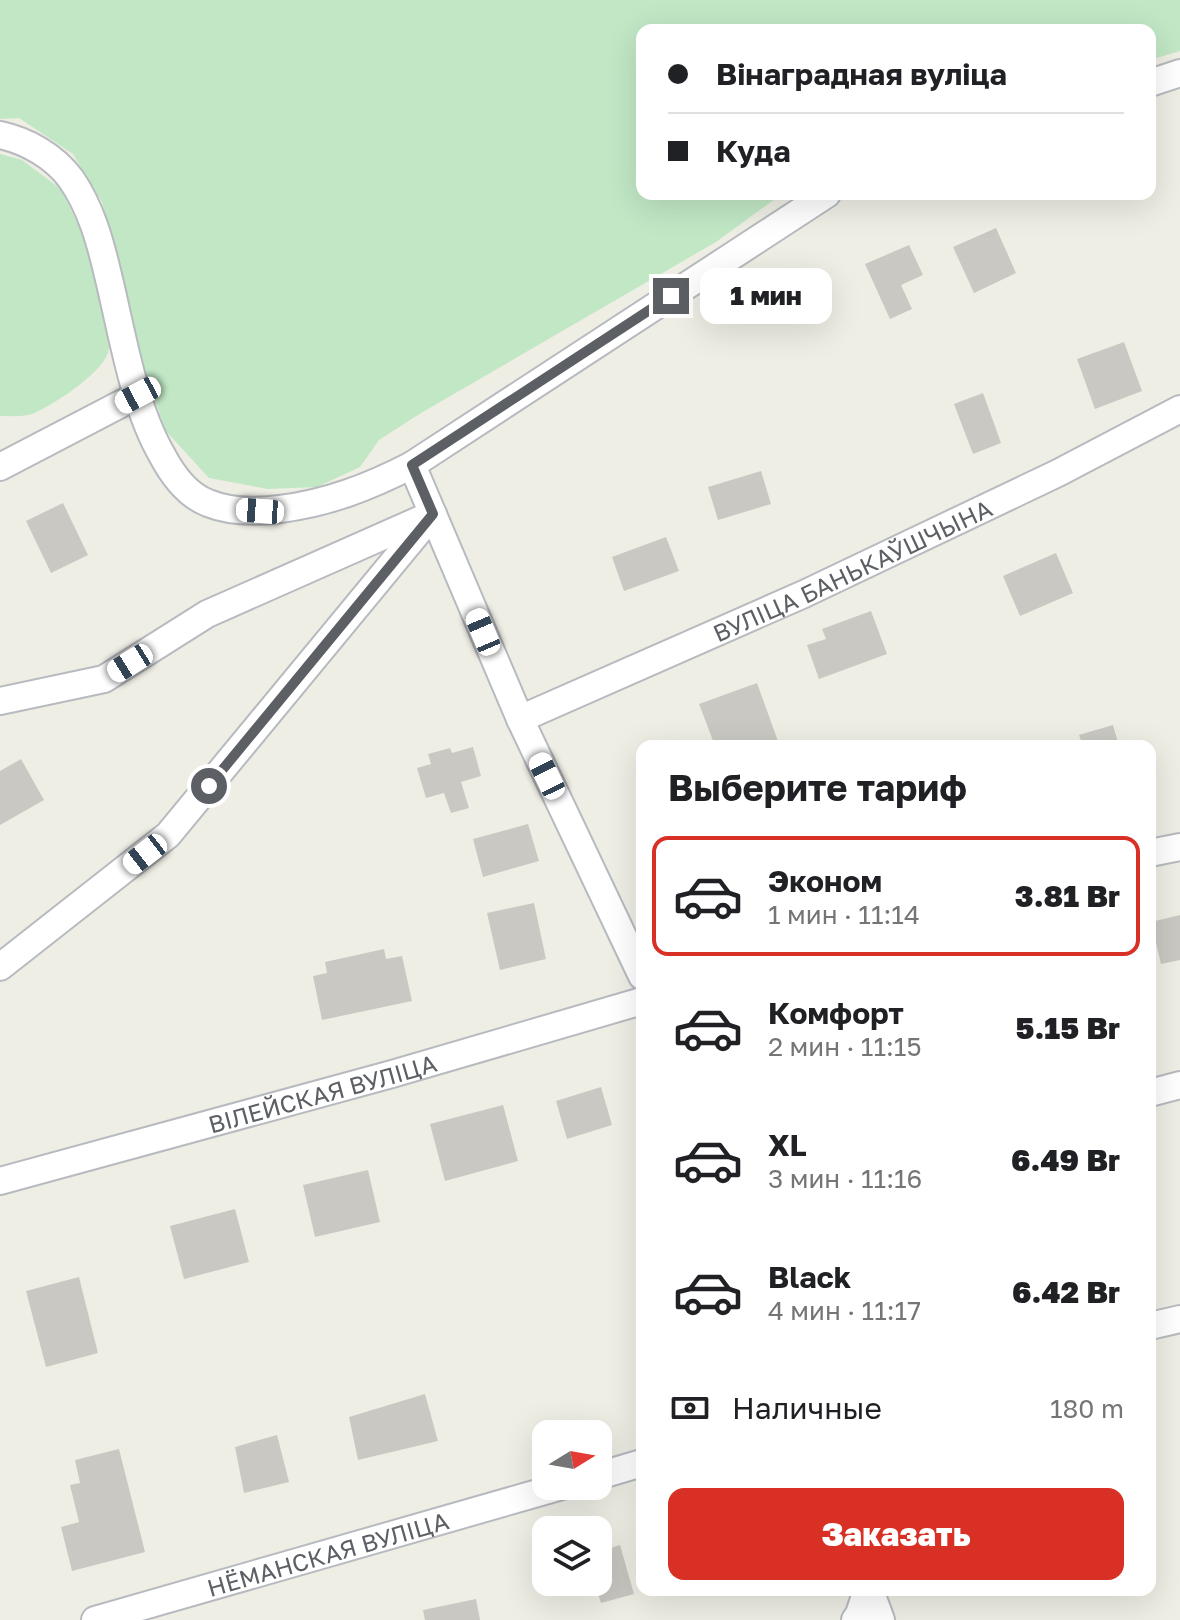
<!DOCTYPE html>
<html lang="ru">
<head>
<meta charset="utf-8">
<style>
  :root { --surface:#fff; --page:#f2f2f2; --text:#202124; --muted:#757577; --line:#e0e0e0; --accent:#d93025 }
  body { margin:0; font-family:"Golos Text",sans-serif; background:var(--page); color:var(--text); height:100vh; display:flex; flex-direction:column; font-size:30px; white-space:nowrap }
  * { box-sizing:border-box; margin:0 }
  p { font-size:26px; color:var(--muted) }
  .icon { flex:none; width:44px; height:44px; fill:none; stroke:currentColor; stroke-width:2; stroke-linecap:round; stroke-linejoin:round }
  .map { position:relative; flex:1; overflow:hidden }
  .drawer { position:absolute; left:636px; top:740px; width:520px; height:856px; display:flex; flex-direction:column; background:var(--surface); border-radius:16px; box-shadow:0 8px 32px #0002 }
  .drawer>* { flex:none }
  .top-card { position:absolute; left:636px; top:24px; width:520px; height:176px; border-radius:16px; box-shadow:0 8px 32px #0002; display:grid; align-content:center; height:176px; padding:0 32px; background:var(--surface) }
  .needle { width:52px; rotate:79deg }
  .fabs { position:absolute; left:532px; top:1420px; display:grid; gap:16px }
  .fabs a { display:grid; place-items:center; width:80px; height:80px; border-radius:16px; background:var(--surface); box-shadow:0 8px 32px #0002; font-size:40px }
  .end { position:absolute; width:36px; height:36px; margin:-18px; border:10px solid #5c6065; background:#fff; box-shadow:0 0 0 4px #fff }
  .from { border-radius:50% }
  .bubble { position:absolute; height:56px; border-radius:16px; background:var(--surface); box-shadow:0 8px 32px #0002; font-size:26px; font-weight:800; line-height:56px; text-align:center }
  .car { position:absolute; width:24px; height:48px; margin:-24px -12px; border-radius:10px; box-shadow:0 0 6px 2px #0007; background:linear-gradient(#fff 24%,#345 0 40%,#fff 0 76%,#345 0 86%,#fff 0) }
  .top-card b { display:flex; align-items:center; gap:28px; height:76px; font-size:30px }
  .top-card b+b { border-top:2px solid var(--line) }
  .top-card i { width:20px; height:20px; background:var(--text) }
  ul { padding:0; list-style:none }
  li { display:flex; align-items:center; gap:24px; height:120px; margin:0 16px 12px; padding:0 16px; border:4px solid transparent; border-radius:16px }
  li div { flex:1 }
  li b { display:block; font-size:30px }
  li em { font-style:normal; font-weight:800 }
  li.active { border-color:var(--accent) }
  li>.icon { width:72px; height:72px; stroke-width:1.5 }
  h2 { padding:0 32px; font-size:36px; line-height:96px }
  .pay { display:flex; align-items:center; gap:20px; height:88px; padding:0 32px; font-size:30px }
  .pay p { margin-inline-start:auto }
  .cta { display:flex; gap:16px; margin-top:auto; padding:16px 32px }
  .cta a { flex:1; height:92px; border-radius:16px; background:var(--accent); color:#fff; font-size:32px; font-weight:800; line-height:92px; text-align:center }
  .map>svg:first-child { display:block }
</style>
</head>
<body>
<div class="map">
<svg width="1180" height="1620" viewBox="0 0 1180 1620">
  <rect width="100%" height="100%" fill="#efeee5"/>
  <g fill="#c1e7c5">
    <path d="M0,0H1180V51L1150,60V30H642V194H782L716,242L421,413L379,440L360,467L317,487L268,489L209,478L165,430L141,357L102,202L73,154L19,118L0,119Z"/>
    <path d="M0,154L22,160L61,189L83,235L110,342C109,347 109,351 107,355C99,375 52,406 32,414C23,417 10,416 0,416Z"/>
  </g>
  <g fill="#cac8c2">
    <path d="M996,228L1016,273L974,293L953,247Z"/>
    <path d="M909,245L923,275L901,285L912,309L890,319L865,264Z"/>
    <path d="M1124,342L1142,391L1095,409L1077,359Z"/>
    <path d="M983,393L1001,443L973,454L954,404Z"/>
    <path d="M761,471L771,504L718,520L708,487Z"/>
    <path d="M63,503L88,555L51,573L26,521Z"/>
    <path d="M666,537L679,571L624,591L612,557Z"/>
    <path d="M1056,553L1073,593L1020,616L1003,576Z"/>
    <path d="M871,611L887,654L819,679L807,645L826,639L822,629Z"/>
    <path d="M757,683L779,744L773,746H715L699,704Z"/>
    <path d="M1113,725L1119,746H1083L1079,735Z"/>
    <path d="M473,747L481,776L461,782L469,808L451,813L444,793L426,798L417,768L431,764L428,754L450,748L452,753Z"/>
    <path d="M21,759L44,800L0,825V771Z"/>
    <path d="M528,824L539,861L483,877L473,839Z"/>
    <path d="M534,903L546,959L500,970L487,913Z"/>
    <path d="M1180,915V960L1161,964L1151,922Z"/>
    <path d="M384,949L386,959L402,956L412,1001L322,1020L313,976L327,973L325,962Z"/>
    <path d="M601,1087L612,1125L567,1139L556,1101Z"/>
    <path d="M503,1105L518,1161L445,1181L430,1124Z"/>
    <path d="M368,1170L380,1222L315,1237L303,1185Z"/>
    <path d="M235,1209L249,1262L184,1279L170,1226Z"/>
    <path d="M79,1277L98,1353L46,1367L26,1291Z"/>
    <path d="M425,1394L438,1441L358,1460L349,1417Z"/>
    <path d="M277,1435L289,1482L244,1493L235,1447Z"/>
    <path d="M119,1449L145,1552L72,1571L61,1527L79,1522L70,1485L80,1483L75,1460Z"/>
    <path d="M620,1545L634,1594L601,1603L594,1582H598V1552Z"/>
    <path d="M476,1599L480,1620H425L423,1610Z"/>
  </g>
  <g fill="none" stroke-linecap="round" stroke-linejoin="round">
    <g stroke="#b7babf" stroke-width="30">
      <g id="minor">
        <path d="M1150,83L1180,73"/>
        <path d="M0,135C27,141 54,156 71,179C91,208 100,241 108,275C122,332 133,405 162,455C172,474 187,495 208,503C230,512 256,512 280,509C328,503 369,487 412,465L827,194"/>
        <path d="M412,465L520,719L642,976"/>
        <path d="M0,467L138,395"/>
        <path d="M0,701L104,679L207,614L426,517"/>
        <path id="s1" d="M520,719L804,594L1058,473L1180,409"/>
        <path d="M1150,853L1180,847"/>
        <path d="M0,967L168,835L433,514"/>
        <path d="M1150,1093L1180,1085"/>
        <path id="s2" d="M0,1181L392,1074L642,1001"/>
        <path d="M1150,1326L1180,1319"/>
        <path d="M598,1476L642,1463"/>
        <path d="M870,1590L881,1620"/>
        <path id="s3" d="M95,1620L562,1486"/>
        <path d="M855,1620L859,1614L867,1590"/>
      </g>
    </g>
    <use href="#minor" stroke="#fff" stroke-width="26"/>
  </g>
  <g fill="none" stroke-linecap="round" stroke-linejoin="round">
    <path stroke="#5c6065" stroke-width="10" d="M209,786L433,514L412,465L671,296"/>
  </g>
  <g text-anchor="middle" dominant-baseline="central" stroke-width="6" stroke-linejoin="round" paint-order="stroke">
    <g font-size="24" fill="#5c6065" stroke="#fff">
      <text stroke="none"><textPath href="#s1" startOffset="364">ВУЛІЦА БАНЬКАЎШЧЫНА</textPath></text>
      <text stroke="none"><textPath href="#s2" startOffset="334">ВІЛЕЙСКАЯ ВУЛІЦА</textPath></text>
      <text stroke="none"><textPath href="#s3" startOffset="242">НЁМАНСКАЯ ВУЛІЦА</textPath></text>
    </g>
  </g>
</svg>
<div class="fabs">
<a><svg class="needle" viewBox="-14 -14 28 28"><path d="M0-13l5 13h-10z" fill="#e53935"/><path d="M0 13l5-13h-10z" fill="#757577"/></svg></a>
<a><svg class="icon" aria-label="layers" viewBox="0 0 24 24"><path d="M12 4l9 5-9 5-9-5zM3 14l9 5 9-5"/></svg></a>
</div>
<i class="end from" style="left:209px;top:786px"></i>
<i class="end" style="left:671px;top:296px"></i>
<div class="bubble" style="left:700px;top:268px;width:132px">1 мин</div>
<i class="car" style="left:138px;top:395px;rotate:242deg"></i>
<i class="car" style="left:260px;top:511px;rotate:274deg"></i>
<i class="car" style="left:483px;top:632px;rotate:337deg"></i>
<i class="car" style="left:130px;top:663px;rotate:238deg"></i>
<i class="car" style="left:547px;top:776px;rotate:334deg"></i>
<i class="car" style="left:145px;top:854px;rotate:232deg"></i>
<div class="top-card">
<b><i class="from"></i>Вінаградная вуліца</b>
<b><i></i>Куда</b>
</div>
<section class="drawer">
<h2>Выберите тариф</h2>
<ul>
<li class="active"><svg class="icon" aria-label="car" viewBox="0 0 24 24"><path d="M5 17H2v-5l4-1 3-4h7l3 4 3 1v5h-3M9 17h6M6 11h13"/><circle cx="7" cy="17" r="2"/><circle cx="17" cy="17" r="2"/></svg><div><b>Эконом</b><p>1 мин · 11:14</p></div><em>3.81 Br</em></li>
<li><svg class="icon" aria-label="car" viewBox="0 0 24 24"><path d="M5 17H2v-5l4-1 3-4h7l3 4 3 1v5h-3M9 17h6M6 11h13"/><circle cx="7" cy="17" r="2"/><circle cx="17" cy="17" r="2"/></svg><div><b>Комфорт</b><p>2 мин · 11:15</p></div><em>5.15 Br</em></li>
<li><svg class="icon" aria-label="car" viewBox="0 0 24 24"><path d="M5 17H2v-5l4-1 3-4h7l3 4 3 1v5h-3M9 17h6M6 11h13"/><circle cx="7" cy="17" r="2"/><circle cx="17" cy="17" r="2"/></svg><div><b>XL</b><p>3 мин · 11:16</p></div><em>6.49 Br</em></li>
<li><svg class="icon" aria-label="car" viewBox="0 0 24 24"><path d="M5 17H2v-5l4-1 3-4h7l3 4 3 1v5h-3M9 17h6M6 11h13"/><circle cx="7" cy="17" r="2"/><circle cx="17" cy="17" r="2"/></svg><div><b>Black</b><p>4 мин · 11:17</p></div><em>6.42 Br</em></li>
</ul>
<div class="pay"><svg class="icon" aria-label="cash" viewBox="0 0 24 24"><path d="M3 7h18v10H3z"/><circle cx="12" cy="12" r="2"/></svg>Наличные<p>180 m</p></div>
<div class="cta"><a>Заказать</a></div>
</section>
</div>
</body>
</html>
